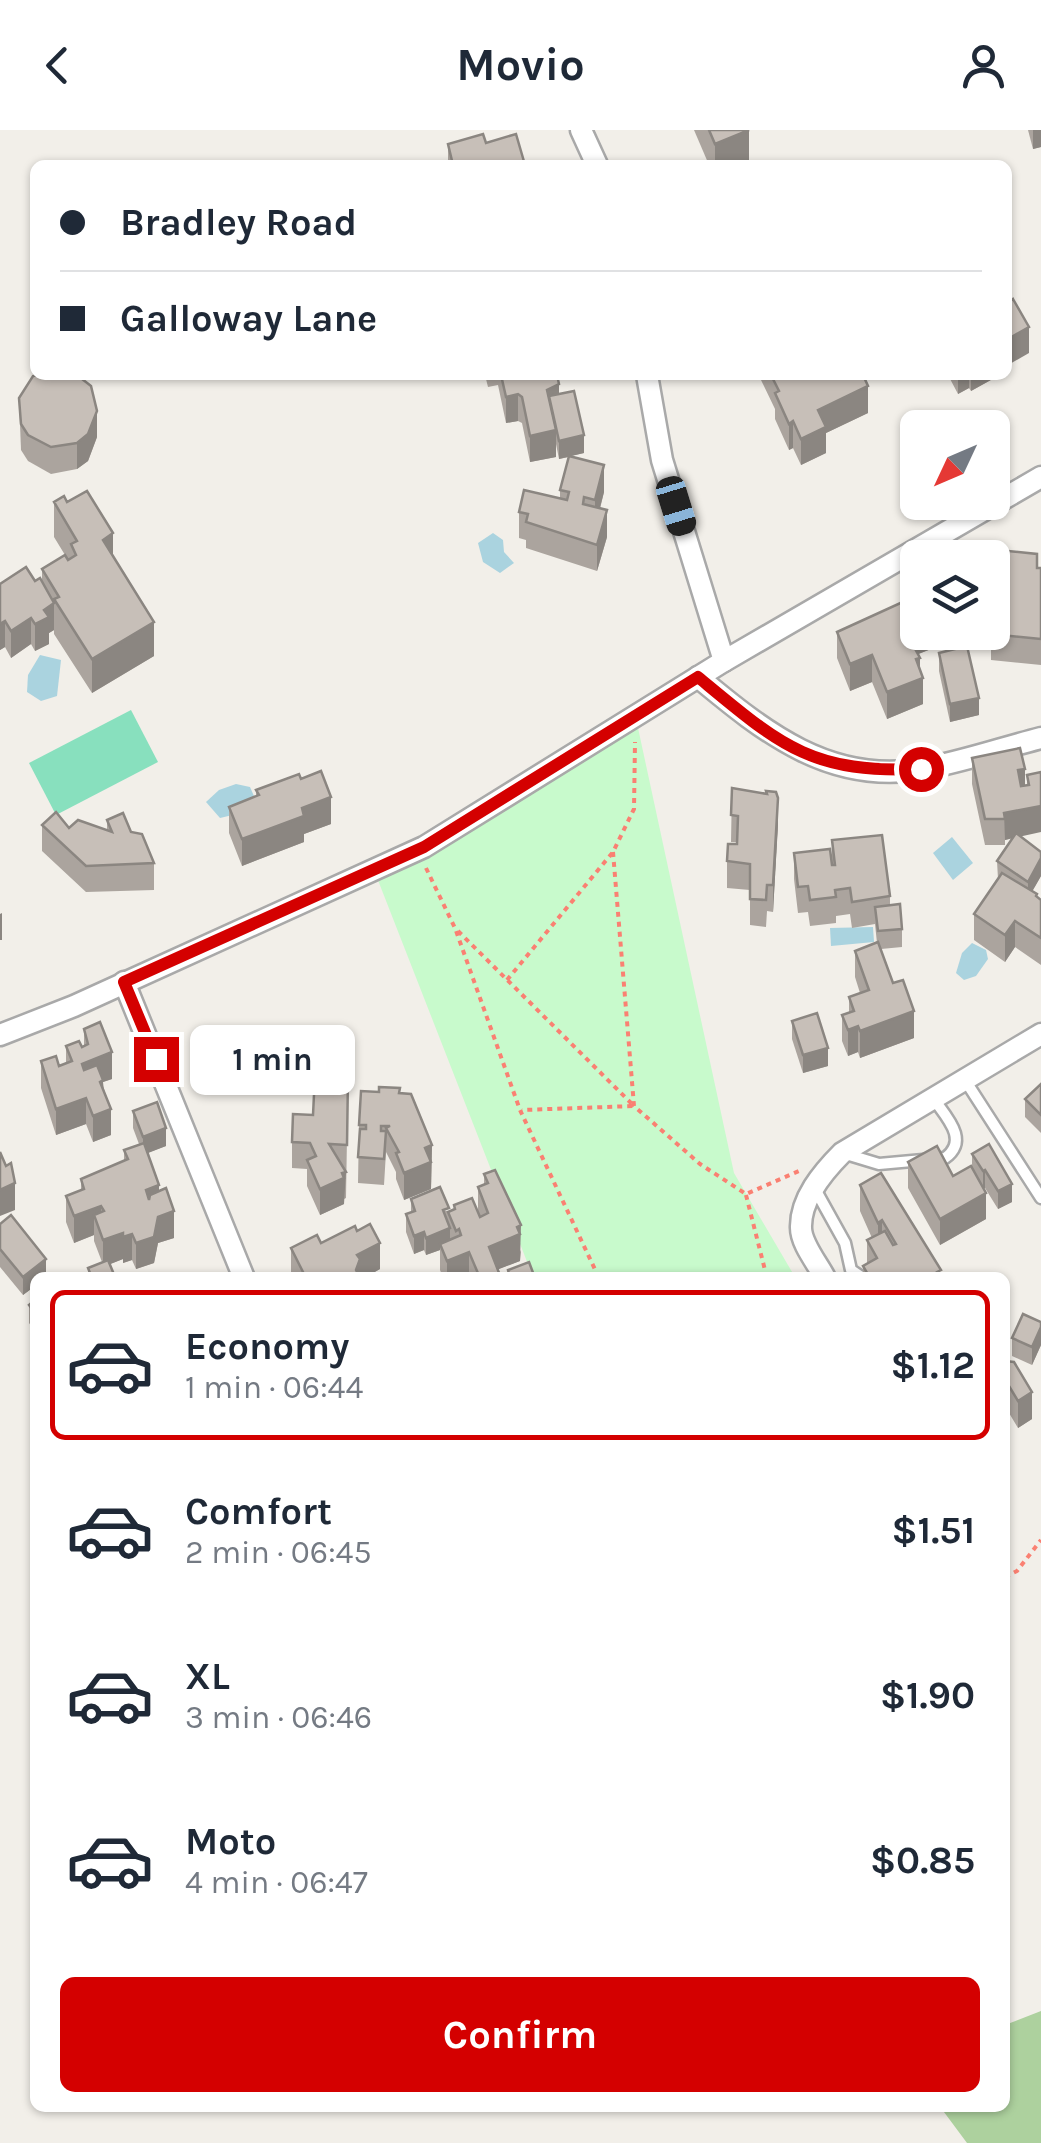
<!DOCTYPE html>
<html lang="en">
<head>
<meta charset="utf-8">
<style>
  :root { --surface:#fff; --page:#f6f6f7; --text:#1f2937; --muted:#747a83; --line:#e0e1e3; --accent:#d40000 }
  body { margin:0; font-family:Karla,sans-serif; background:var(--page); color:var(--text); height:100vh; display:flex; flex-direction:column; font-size:38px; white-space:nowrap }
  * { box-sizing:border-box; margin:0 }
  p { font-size:32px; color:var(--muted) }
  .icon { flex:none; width:55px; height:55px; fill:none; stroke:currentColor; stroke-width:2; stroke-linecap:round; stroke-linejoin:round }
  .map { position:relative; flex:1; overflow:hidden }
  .panel { position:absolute; left:30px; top:1142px; width:980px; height:840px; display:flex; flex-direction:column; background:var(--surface); border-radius:15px; box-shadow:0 2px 8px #0004 }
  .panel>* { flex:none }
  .guide { position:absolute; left:30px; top:30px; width:982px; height:220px; border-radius:15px; box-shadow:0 2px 8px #0004; display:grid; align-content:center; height:220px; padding:0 30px; background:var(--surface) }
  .needle { width:65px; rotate:226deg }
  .tools { position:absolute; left:900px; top:280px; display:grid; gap:20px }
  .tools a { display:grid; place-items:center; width:110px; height:110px; border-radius:15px; background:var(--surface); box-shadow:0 2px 8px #0004; font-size:50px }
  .end { position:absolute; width:45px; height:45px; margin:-22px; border:12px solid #d40000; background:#fff; box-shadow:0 0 0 5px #fff }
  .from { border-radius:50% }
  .bubble { position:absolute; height:70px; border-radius:15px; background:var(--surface); box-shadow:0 2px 8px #0004; font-size:32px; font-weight:700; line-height:70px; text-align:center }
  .car { position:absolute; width:30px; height:60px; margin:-30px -15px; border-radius:12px; box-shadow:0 0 8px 2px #0007; background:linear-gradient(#222 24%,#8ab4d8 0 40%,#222 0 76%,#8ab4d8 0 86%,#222 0) }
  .guide b { display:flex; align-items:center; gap:35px; height:95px; font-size:38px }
  .guide b+b { border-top:2px solid var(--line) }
  .guide i { width:25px; height:25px; background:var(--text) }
  ul { padding:18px 0 0; list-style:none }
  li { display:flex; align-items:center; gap:30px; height:150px; margin:0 20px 15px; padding:0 10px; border:5px solid transparent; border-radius:15px }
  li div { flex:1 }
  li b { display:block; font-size:38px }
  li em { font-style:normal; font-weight:700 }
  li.selected { border-color:var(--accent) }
  li>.icon { width:90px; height:90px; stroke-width:1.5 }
  .cta { display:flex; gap:20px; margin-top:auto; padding:20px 30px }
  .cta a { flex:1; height:115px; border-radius:15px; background:var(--accent); color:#fff; font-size:40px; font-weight:700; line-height:115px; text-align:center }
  header { display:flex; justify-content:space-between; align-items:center; height:130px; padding:0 30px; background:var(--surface); font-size:45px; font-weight:700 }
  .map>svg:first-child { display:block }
</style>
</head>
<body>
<header><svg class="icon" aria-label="back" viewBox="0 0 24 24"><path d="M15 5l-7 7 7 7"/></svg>Movio<svg class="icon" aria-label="person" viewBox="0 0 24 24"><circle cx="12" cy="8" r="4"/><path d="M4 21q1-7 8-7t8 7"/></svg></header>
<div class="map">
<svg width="1041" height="2013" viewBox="0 0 1041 2013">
  <rect width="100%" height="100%" fill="#f2efe9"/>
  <path fill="#add19e" d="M1041,1881V2013H967L941,1978H1005V1895Z"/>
  <path fill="#c8facc" d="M635,584L734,1043L795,1147H533L374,740Z"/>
  <path fill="#88e0be" d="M131,580L158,632L56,685L29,633Z"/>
  <g fill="#aad3df">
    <path d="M493,403L503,410L504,422L514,433L500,443L483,432L478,413Z"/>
    <path d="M40,525L61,530L57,566L41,571L27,562L28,545Z"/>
    <path d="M236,654L250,657L257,673L245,682L220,688L206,672L219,660Z"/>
    <path d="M952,707L973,733L953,750L933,723Z"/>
    <path d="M873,797L874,812L831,816L830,798Z"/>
    <path d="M972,813L986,820L988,829L976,846L964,850L956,843L962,823Z"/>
  </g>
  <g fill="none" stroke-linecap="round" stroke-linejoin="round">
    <g stroke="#a9a9a9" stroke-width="15">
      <g id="lane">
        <path d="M965,950L1041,1068"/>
        <path d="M846,1024L879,1034L945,1028C970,1010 946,987 933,968"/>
        <path d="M815,1059L845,1113L851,1140L863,1148"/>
      </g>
    </g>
    <g stroke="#a9a9a9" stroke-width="25">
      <g id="street">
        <path d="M581,0L597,35"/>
        <path d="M724,531L1041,347"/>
        <path d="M698,547C764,602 830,655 922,639C962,632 1002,618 1041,608"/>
        <path d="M124,852L244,1148"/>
        <path d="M0,905L74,876L424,717L724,531L662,330L647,245"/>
        <path d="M825,1148C818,1134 801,1114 801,1098C800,1069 823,1042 842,1023L1041,904"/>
      </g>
    </g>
    <g stroke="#fa8072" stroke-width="4" stroke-dasharray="5 5" stroke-linecap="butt">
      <path d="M613,722L634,976L700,1034L746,1064L799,1041"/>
      <path d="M426,738L455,798L520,980L599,1148"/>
      <path d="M458,801L634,976L522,980"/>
      <path d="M507,850L613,722L634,679L635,612"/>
      <path d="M746,1065L767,1148"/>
      <path d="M1005,1447L1017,1441L1041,1410"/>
    </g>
    <use href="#lane" stroke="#fff" stroke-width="10"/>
    <use href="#street" stroke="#fff" stroke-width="20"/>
  </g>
  <g fill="#aba49e">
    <path d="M694,0H749V35H709Z"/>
    <path d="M1028,0H1041V17L1033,19Z"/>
    <path d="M486,13L525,35H448V14Z"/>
    <path d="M485,245H557L559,264L584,323L570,326L604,362L600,379L607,407L597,441L526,418V410L519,408V382L560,369V360L569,327L559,329L556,314V327L530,332L522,293L518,291L506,293L498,255L488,257Z"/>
    <path d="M761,245H863L868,283L826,303V323L801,335L793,318L789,320L775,289V279L761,250Z"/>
    <path d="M948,245H998V246L971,261L969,258L958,264Z"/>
    <path d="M19,268L97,307L88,331L77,339L51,344L28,331L21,320Z"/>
    <path d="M54,372H67L113,425L154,526L92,563L54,504V500L49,503V514L35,521L31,514L11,528L5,517L0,520V454L35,451L42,452V439L65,425L54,407Z"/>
    <path d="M1037,438H1041V535L991,530V504Z"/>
    <path d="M837,502H931V519L918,524L923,574L887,589L872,552L850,561L837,528Z"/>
    <path d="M939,523L979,585L950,592L939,541Z"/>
    <path d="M972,628L1025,656L1027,655V645L1041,642L1021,706L1041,722V746L1032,761L1041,770V835L1015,817L1005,832L974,810V784L998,749L997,731L1012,708L1005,710V715H985L972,654Z"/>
    <path d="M301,649L331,694L304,704V712L242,736L229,703V677L256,666V660Z"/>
    <path d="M732,658L778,694L773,782L767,781L766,797L750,795V760L727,758V731L737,712H731Z"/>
    <path d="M107,690L131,702L154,733V760L86,762L42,721V695L107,700Z"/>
    <path d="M832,710L890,766V776L902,799V817L881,819L914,908L860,928L858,922L848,926L842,911V885L849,883V867L860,863L855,847V821L877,813L875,794L852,798L850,784L836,786V793L810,796L808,782L798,783L794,749V723L832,735Z"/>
    <path d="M792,891L828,936L803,943L792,909Z"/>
    <path d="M84,899L112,949L103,952L111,1005L93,1012L86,994L56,1005L41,958V931L59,936L66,933V916H84Z"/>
    <path d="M343,945L348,946L346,1068L344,1069V1074L320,1085L307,1056V1039L292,1038V1012Z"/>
    <path d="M1041,954V1003L1025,987V969Z"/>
    <path d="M400,963L432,1015L431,1059L404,1070L396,1049V1042L386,1022L384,1055L358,1053L359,995Z"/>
    <path d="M133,981L166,1016L147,1023L174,1108L158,1113L154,1133L136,1139L132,1130L123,1133V1129L110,1134L113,1148H88V1138L102,1132L94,1111V1105L74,1113L66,1092V1066L81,1060V1049L124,1031V1020L139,1014L133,998Z"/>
    <path d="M972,1024L1012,1072L998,1079L985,1058H984L986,1089L940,1115L908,1058V1032L953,1046L972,1039Z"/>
    <path d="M484,1044L521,1122L520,1131L498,1139L501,1148H443L440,1140V1120L426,1125L424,1120L414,1124L406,1102V1084L411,1082V1069L449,1082L454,1080V1075L478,1081V1057L484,1054Z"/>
    <path d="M860,1055L941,1148H863V1136L867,1134V1110L872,1108L860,1081Z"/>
    <path d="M0,1094L46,1146L35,1148V1156L23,1165L0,1137Z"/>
    <path d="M321,1113L380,1139L364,1148H293L291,1144V1118Z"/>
    <path d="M35,1170V1201L29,1193V1175Z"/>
    <path d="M1041,1192V1215L1032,1235L1012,1226V1208Z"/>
    <path d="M1005,1231L1032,1289L1018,1298L1009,1283L1005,1282Z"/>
  </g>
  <g fill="#8b8681">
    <path d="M749,0V35H715V14Z"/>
    <path d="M1033,0H1041V17L1033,19Z"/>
    <path d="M1029,197V223L1008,235V209Z"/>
    <path d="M958,245H969V258L958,264Z"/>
    <path d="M971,245H998V246L971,261Z"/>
    <path d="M559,254V281L553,283L547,260Z"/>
    <path d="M868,256V283L826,303V323L801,335V309L818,280Z"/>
    <path d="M518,264V291L506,293V267Z"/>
    <path d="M97,281V307L88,331L77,339V313Z"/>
    <path d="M793,291V318L789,320V294Z"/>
    <path d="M556,300V327L530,332V306Z"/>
    <path d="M584,305V323L559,329V311Z"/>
    <path d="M604,335V362L595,396V370Z"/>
    <path d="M607,380V407L597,441V415Z"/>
    <path d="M113,403V437L103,410Z"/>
    <path d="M54,474V500L49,503V514L35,521V494L44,480Z"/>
    <path d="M31,488V514L11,528V501Z"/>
    <path d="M5,491V517L0,520V494Z"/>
    <path d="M154,492V526L92,563V529Z"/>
    <path d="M918,498V502H931V519L906,529V502Z"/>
    <path d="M872,525V552L850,561V534Z"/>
    <path d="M920,528V549L923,548V574L887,589V562L916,529Z"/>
    <path d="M979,568V585L950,592V574Z"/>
    <path d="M1025,639V665L1018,666V640Z"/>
    <path d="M331,667V694L304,704V712L242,736V709L302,678Z"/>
    <path d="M778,668V694L773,782V755Z"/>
    <path d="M1041,676V702L1005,710L1004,683Z"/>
    <path d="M1041,728V746L1028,769V752Z"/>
    <path d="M2,783V810H0V784Z"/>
    <path d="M1015,791V817L1005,832V805Z"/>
    <path d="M914,881V908L860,928V901Z"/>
    <path d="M858,896V922L848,926V900Z"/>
    <path d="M828,918V936L803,943V925Z"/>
    <path d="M112,922V949L103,952V977L82,960V934Z"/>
    <path d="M86,968V994L56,1005V979Z"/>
    <path d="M111,979V1005L93,1012V986Z"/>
    <path d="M166,998V1016L143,1025V1007Z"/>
    <path d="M432,1015L431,1059L404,1070V1043L425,1018Z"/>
    <path d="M985,1040V1058L983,1059V1041Z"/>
    <path d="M346,1042L344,1074L320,1085V1059Z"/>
    <path d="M15,1053V1080L0,1086V1060Z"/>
    <path d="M1012,1054V1072L998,1079V1061Z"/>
    <path d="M159,1055V1082L146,1086V1060Z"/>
    <path d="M986,1063V1089L940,1115V1089Z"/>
    <path d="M101,1076V1102L94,1085V1105L74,1113V1086Z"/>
    <path d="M174,1081V1108L158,1113L154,1133L136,1139V1113L158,1087Z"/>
    <path d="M882,1090V1116L878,1119V1093Z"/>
    <path d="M521,1095L520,1131L489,1143V1117Z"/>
    <path d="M450,1098V1116L440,1114V1120L426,1125V1108Z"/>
    <path d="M424,1102V1120L414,1124V1106Z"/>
    <path d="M123,1103V1129L103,1137V1110Z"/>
    <path d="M132,1104V1130L123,1133V1107Z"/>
    <path d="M380,1113V1139L364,1148H356L357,1125Z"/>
    <path d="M469,1122V1148H447V1131Z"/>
    <path d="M46,1129V1146L35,1148V1156L23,1165V1147Z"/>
    <path d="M1041,1197V1215L1032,1235V1217Z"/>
    <path d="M1032,1262V1289L1018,1298V1271Z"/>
  </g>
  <g fill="#c7bfb8" stroke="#8b8681" stroke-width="2.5">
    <path d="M709,0H749L715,14Z"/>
    <path d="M483,4L486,13L516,4L525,35H453L448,14Z"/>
    <path d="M1013,169L1029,197L1008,209V173Z"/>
    <path d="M37,245H77L91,256L97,281L88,304L77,313L51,317L28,305L21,294L19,268L33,246Z"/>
    <path d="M501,245H557L559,254L547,260L556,300L530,306L522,267L518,264L506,267Z"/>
    <path d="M771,245H863L868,256L818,280L826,297L801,309L793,291L789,294L775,263L779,261Z"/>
    <path d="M574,261L584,305L559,311L549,266Z"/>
    <path d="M569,326L604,335L595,370L584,367L583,374L607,380L597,415L526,392L528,384L519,382L524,360L567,370L569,362L560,360Z"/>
    <path d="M87,361L113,403L103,410L154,492L92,529L54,469L59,467L42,439L65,425L68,430L76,425L71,414L77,411L54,372L64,366L67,372Z"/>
    <path d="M1008,421L1037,424V438H1041V509L991,504L992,502L996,434H1007Z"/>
    <path d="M26,437L35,451L40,448L54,473L44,480L49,487L35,494L31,488L11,501L5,491L0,494V454Z"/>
    <path d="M918,465V498L906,502L920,528L916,529L923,548L887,562L872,525L850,534L837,502Z"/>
    <path d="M967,516L979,568L950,574L939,523Z"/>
    <path d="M1020,618L1025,639L1018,640L1021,656L1029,655L1027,645L1041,642V676L1004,683L1005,689H985L972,628Z"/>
    <path d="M321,641L331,667L302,678L304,686L242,709L229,677L259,665L256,660L299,644L301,649Z"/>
    <path d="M732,658L767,664L766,661L776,662L778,668L773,755H767L766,770L750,769V734L727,731L728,714H737L738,686L731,685Z"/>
    <path d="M56,682L69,698L78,690L112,702L107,690L123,683L131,702L142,704L154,733L86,736L42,695Z"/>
    <path d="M1016,703L1041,722V728L1028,752L997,731Z"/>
    <path d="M882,705L890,766L852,772L850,758L835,760L836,767L810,770L808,756L798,757L794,723L830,719L832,735H835L832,710Z"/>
    <path d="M1002,743L1037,764L1036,766L1041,770V808L1015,791L1005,805L974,784Z"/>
    <path d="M900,774L902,799L878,801L875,777Z"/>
    <path d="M878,812L893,853L903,850L914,881L860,901L858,896L848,900L842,885L854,881L849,867L869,860L855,821Z"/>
    <path d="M817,883L828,918L803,925L792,891Z"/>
    <path d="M100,892L112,922L82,934L84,940L97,935L103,950L100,952L111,979L93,986L86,968L56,979L41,931L56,926L59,936L72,931L66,916L79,911L82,917L88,914L84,899Z"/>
    <path d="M319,934L343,936V945L348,946L347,1015L329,1014L346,1042L342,1043L344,1048L320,1059L307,1030L316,1026L310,1013L292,1012L293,984L313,985L315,944H318Z"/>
    <path d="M1041,954V985L1025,969Z"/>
    <path d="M379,957L400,958L399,963L411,964L432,1015L425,1018L431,1032L404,1043L396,1023L399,1022L386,998L390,996H381V1001H386L384,1029L358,1027L360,999H366V995H359L361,961L379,962Z"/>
    <path d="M157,972L166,998L143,1007L133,981Z"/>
    <path d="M144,1013L159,1055L146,1060L149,1070L150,1065L166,1058L174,1081L158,1087L154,1107L136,1113L132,1104L123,1107V1103L103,1110L94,1085L104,1081L101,1076L74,1086L66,1066L84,1059L81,1049L128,1029L124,1020Z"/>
    <path d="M989,1014L1012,1054L998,1061L985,1040L983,1041L972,1024Z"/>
    <path d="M937,1016L953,1046L971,1036L986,1063L940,1089L908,1032Z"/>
    <path d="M0,1022L6,1036L11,1033L15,1053L0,1060Z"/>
    <path d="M495,1040L521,1095L517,1097L520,1104L489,1117L501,1148H480L469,1122L447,1131L440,1114L461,1105L459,1099L456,1101L448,1082L455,1079L454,1075L472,1068L480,1087L488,1083L478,1057L488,1053L484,1044Z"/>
    <path d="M881,1043L941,1140L937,1142L940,1148H870L863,1136L877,1128L867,1110L885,1101L893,1115L896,1114L882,1090L878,1093L860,1055Z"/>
    <path d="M440,1057L449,1078L443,1080L450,1098L426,1108L424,1102L414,1106L406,1084L415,1081L411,1069Z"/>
    <path d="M11,1085L46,1129L23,1147L0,1119V1094Z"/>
    <path d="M370,1094L380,1113L357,1125L360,1129L356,1140L360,1148H315L313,1146L306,1148L291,1118L317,1105L321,1113L355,1096L357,1101Z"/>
    <path d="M108,1130L113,1142L99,1148H92L88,1138Z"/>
    <path d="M529,1132L535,1148H510L508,1140Z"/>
    <path d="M35,1170V1183L29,1175Z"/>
    <path d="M1023,1184L1041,1192V1197L1032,1217L1012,1208Z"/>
    <path d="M1005,1231L1014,1232L1032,1262L1018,1271L1009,1256H1005Z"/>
  </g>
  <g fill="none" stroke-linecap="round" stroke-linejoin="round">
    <path stroke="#d40000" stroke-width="12" d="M156,929L124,852L424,717L698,547C779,614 810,644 921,639"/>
  </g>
</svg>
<div class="tools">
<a><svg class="needle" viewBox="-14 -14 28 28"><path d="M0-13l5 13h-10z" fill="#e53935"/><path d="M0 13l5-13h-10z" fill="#747a83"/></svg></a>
<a><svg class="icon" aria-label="layers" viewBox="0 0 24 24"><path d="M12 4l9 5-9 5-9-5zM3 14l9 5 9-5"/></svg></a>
</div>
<i class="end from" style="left:921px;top:639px"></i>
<i class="end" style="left:156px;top:929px"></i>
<div class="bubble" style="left:190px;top:895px;width:165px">1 min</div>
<i class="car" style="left:676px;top:376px;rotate:163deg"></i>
<div class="guide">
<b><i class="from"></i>Bradley Road</b>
<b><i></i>Galloway Lane</b>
</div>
<section class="panel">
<ul>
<li class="selected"><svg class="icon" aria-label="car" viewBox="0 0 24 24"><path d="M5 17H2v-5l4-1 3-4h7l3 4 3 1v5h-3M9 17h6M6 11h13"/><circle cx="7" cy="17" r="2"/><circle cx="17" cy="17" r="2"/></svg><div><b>Economy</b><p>1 min · 06:44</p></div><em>$1.12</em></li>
<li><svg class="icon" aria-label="car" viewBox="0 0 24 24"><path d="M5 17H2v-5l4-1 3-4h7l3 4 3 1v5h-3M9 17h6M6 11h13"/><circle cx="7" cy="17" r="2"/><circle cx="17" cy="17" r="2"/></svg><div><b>Comfort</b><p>2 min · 06:45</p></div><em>$1.51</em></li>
<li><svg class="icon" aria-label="car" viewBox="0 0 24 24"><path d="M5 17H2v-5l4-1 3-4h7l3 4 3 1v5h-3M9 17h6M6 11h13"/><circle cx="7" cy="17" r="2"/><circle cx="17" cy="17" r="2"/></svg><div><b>XL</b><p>3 min · 06:46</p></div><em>$1.90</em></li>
<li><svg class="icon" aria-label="car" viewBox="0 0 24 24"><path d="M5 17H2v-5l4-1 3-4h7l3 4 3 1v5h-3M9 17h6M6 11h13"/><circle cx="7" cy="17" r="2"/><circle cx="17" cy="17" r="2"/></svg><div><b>Moto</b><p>4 min · 06:47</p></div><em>$0.85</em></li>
</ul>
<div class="cta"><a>Confirm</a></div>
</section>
</div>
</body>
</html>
